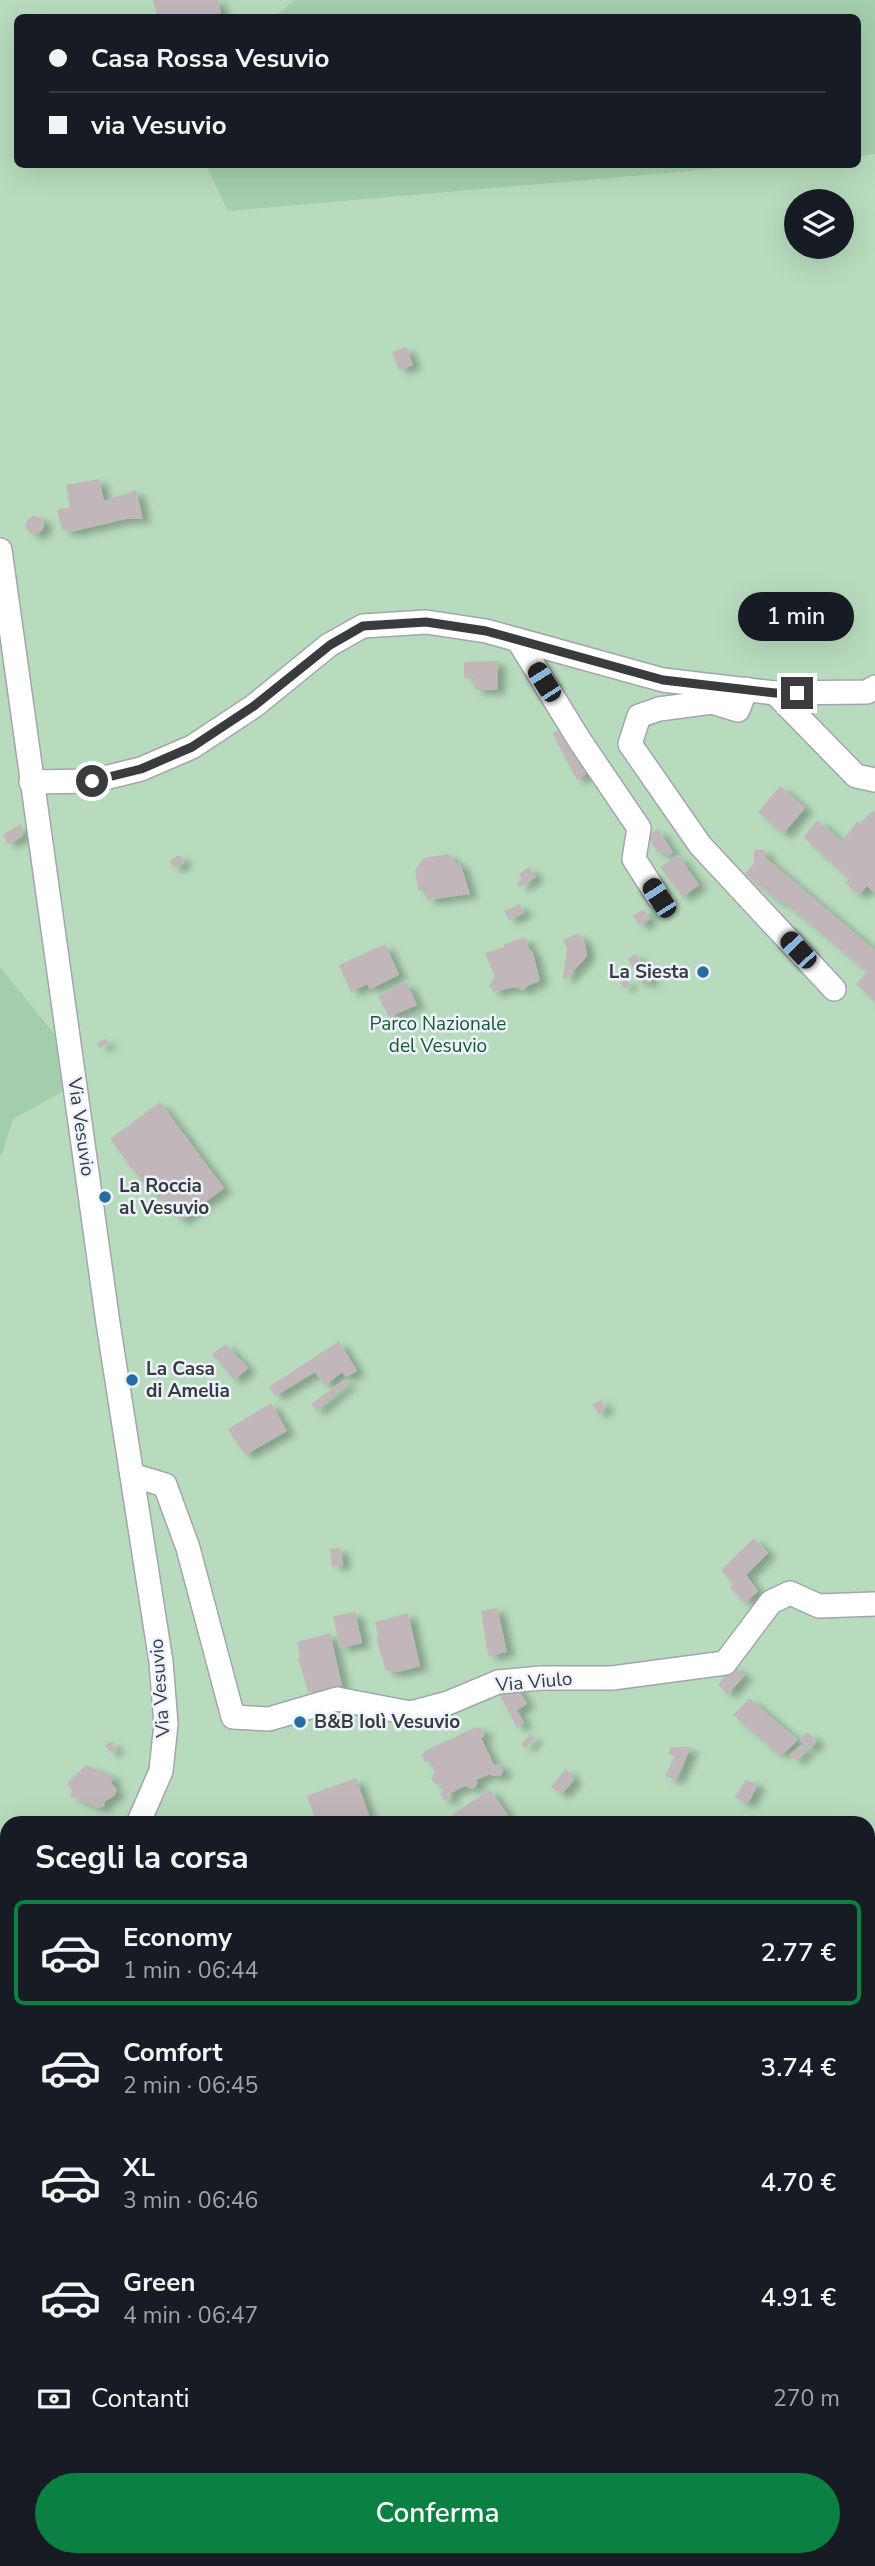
<!DOCTYPE html>
<html lang="it">
<head>
<meta charset="utf-8">
<style>
  :root { --surface:#171b24; --page:#20242c; --text:#f1f3f6; --muted:#9ea1a6; --line:#363941; --accent:#0b8043 }
  body { margin:0; font-family:"Nunito Sans",sans-serif; background:var(--page); color:var(--text); height:100vh; display:flex; flex-direction:column; font-size:26px; white-space:nowrap }
  * { box-sizing:border-box; margin:0 }
  p { font-size:23px; color:var(--muted) }
  .icon { flex:none; width:38px; height:38px; fill:none; stroke:currentColor; stroke-width:2; stroke-linecap:round; stroke-linejoin:round }
  .map { position:relative; flex:1; overflow:hidden }
  .details { position:absolute; left:0px; top:1816px; width:875px; height:751px; display:flex; flex-direction:column; background:var(--surface); border-radius:21px 21px 0 0; box-shadow:0 7px 28px #0002 }
  .details>* { flex:none }
  .guide { position:absolute; left:14px; top:14px; width:847px; height:154px; border-radius:10px; box-shadow:0 7px 28px #0002; display:grid; align-content:center; height:154px; padding:0 35px; background:var(--surface) }
  .controls { position:absolute; left:784px; top:189px; display:grid; gap:14px }
  .controls a { display:grid; place-items:center; width:70px; height:70px; border-radius:50%; background:var(--surface); box-shadow:0 7px 28px #0002; font-size:35px }
  .end { position:absolute; width:32px; height:32px; margin:-16px; border:9px solid #393b3e; background:#fff; box-shadow:0 0 0 4px #fff }
  .from { border-radius:50% }
  .bubble { position:absolute; height:49px; border-radius:24px; background:var(--surface); box-shadow:0 7px 28px #0002; font-size:23px; font-weight:600; line-height:49px; text-align:center }
  .car { position:absolute; width:21px; height:42px; margin:-21px -10px; border-radius:9px; box-shadow:0 0 5px 2px #0007; background:linear-gradient(#222 24%,#8ab4d8 0 40%,#222 0 76%,#8ab4d8 0 86%,#222 0) }
  .guide b { display:flex; align-items:center; gap:24px; height:66px; font-size:26px }
  .guide b+b { border-top:2px solid var(--line) }
  .guide i { width:18px; height:18px; background:var(--text) }
  ul { padding:0; list-style:none }
  li { display:flex; align-items:center; gap:21px; height:105px; margin:0 14px 10px; padding:0 21px; border:4px solid transparent; border-radius:10px }
  li div { flex:1 }
  li b { display:block; font-size:26px }
  li em { font-style:normal; font-weight:600 }
  li.selected { border-color:var(--accent) }
  li>.icon { width:63px; height:63px; stroke-width:1.5 }
  h2 { padding:0 35px; font-size:32px; line-height:84px }
  .pay { display:flex; align-items:center; gap:18px; height:77px; padding:0 35px; font-size:26px }
  .pay p { margin-inline-start:auto }
  .button { display:flex; gap:14px; margin-top:auto; padding:14px 35px }
  .button a { flex:1; height:80px; border-radius:42px; background:var(--accent); color:#fff; font-size:28px; font-weight:600; line-height:80px; text-align:center }
  .map>svg:first-child { display:block }
</style>
</head>
<body>
<div class="map">
<svg width="875" height="2566" viewBox="0 0 875 2566">
  <defs>
    <filter id="shadow"><feDropShadow dx="8" dy="4.5" stdDeviation="3.5" flood-color="#0004"/></filter>
  </defs>
  <rect width="100%" height="100%" fill="#edf3fc"/>
  <path fill="#b8dbbe" fill-rule="evenodd" d="M0,0H875V2566H0ZM18,18H858V164H18ZM796,201H842V247H796ZM7,1824H868V2560H7Z"/>
  <g fill="#a3ceab">
    <path d="M295,0H875V154L858,156V18L274,17Z"/>
    <path d="M206,165H759L228,211Z"/>
    <path d="M0,967L56,1036L62,1092L13,1119L2,1154L0,1156Z"/>
  </g>
  <g fill="#c1b7bb" filter="url(#shadow)">
    <path d="M153,0H218L221,13L209,18H158Z"/>
    <path d="M406,347L413,365L399,370L392,352Z"/>
    <path d="M99,479L104,501L136,490L143,519H126L70,532L62,529L57,510L70,507L66,485Z"/>
    <circle cx="35" cy="525" r="9"/>
    <path d="M498,661L497,690H475L474,678H464V662Z"/>
    <path d="M571,724L595,768L577,780L552,733Z"/>
    <path d="M780,786L805,808L783,834L758,812Z"/>
    <path d="M875,811V893L867,886L859,895L845,883L849,879L803,837L817,820L842,841L858,821L860,824L870,813Z"/>
    <path d="M21,824L23,836L8,844L3,835Z"/>
    <path d="M658,829L673,852L668,856L663,851L658,853L647,835Z"/>
    <path d="M754,850H765L766,858L875,950V1002L856,984L867,972L781,900L779,902L745,874L754,863Z"/>
    <path d="M448,854L456,863H460L470,894L427,900L426,891L418,890L415,870L424,858Z"/>
    <path d="M180,855L184,863L173,868L169,860Z"/>
    <path d="M678,855L699,885L682,897L660,867Z"/>
    <path d="M529,867L536,877L520,887L517,883L522,879L519,874Z"/>
    <path d="M520,904L524,913L509,920L504,911Z"/>
    <path d="M644,909L650,919L640,926L633,916Z"/>
    <path d="M578,933L585,943L587,956L565,980L563,976L567,948L563,940Z"/>
    <path d="M526,937L528,947L533,953L540,981L529,985L524,990L514,987L494,992L489,986L495,976L485,953L504,947V944Z"/>
    <path d="M385,944L399,975L370,989L367,984L351,992L339,965Z"/>
    <path d="M635,954L652,981L648,983L644,980L639,982L634,975L636,973L628,959Z"/>
    <path d="M626,979L630,985L624,988L620,983Z"/>
    <path d="M406,982L417,1005L389,1017L378,996Z"/>
    <path d="M105,1039L109,1043L100,1048L97,1043Z"/>
    <path d="M160,1102L224,1188L180,1221L157,1191L152,1195L110,1139Z"/>
    <path d="M339,1341L357,1371L346,1377L342,1372L325,1386L315,1372L275,1396L269,1387Z"/>
    <path d="M226,1344L248,1368L234,1380L212,1354Z"/>
    <path d="M345,1379L348,1384L317,1411L311,1404Z"/>
    <path d="M601,1400L606,1407L599,1414L592,1404Z"/>
    <path d="M271,1403L287,1431L245,1455L228,1429Z"/>
    <path d="M754,1538L768,1553L746,1575L758,1591L745,1603L730,1588L733,1584L721,1570Z"/>
    <path d="M340,1548L343,1565L332,1566L330,1549Z"/>
    <path d="M497,1608L507,1652L488,1656L481,1611Z"/>
    <path d="M355,1612L362,1643L340,1648L333,1616Z"/>
    <path d="M408,1613L420,1666L398,1672L386,1671L376,1638L378,1637L375,1622Z"/>
    <path d="M330,1633L342,1686L320,1692L319,1690L308,1692L298,1658H300L297,1642Z"/>
    <path d="M733,1666L745,1675L728,1694L718,1685Z"/>
    <path d="M514,1682L527,1704L517,1710L524,1723L517,1728L497,1690Z"/>
    <path d="M749,1698L798,1740L783,1754L780,1752L778,1754L733,1715Z"/>
    <path d="M476,1727L483,1729L484,1736L481,1738L494,1765L498,1764L503,1767V1772L500,1776H492L490,1774L476,1780L478,1783L473,1789L465,1786L450,1793L451,1799L444,1800L440,1794L444,1788L441,1784L437,1785L431,1779L435,1770L431,1762H425L422,1755L425,1751Z"/>
    <path d="M807,1732L817,1741L810,1749L800,1740Z"/>
    <path d="M531,1734L535,1738L525,1748L521,1744Z"/>
    <path d="M112,1741L116,1750L111,1753L105,1745Z"/>
    <path d="M801,1745L807,1750L796,1761L789,1755Z"/>
    <path d="M671,1747H691L676,1780L665,1776L675,1756L668,1754Z"/>
    <path d="M86,1765L114,1777L111,1783L117,1790L114,1796L105,1801L104,1806L98,1808L70,1796L72,1791L68,1785L69,1781Z"/>
    <path d="M566,1768L574,1780L561,1794L551,1787Z"/>
    <path d="M356,1778L372,1824H317L307,1796Z"/>
    <path d="M746,1780L758,1784L748,1803L734,1798Z"/>
    <path d="M490,1789L514,1824H454L456,1822L452,1815Z"/>
    <path d="M2,2073L7,2085L2,2088L6,2097L0,2100V2074Z"/>
    <path d="M4,2429L7,2437V2460L0,2462V2431Z"/>
    <path d="M7,2469V2494L0,2486V2477Z"/>
    <path d="M7,2500V2545L0,2538V2507Z"/>
    <path d="M1,2546L7,2551V2562L3,2566H0Z"/>
    <path d="M655,2560L656,2566H617L616,2561Z"/>
    <path d="M725,2560H742L743,2566H726Z"/>
  </g>
  <g fill="none" stroke-linecap="round" stroke-linejoin="round">
    <g stroke="#a1a6ae" stroke-width="26">
      <g id="minor">
        <path d="M0,550L108,1323L161,1662L166,1724L161,1771L138,1824"/>
        <path d="M518,640L580,741L639,828L634,859L659,898"/>
        <path d="M746,689L738,710L712,702L659,709L639,716L630,744L700,845L834,989"/>
        <path d="M775,693L856,776L875,780"/>
        <path d="M31,782L92,781L141,769L192,747L254,706L329,645L363,626L426,622L486,631L663,680L775,693L867,692L875,687"/>
        <path d="M132,1475L165,1485L188,1548L233,1717L269,1719L337,1699L410,1713L448,1703L498,1682L541,1678H612L725,1663L771,1602L790,1593L819,1606L875,1604"/>
        <path d="M0,1946L7,1943"/>
        <path d="M250,2566L254,2560"/>
        <path d="M564,2566L585,2560"/>
      </g>
    </g>
    <use href="#minor" stroke="#fff" stroke-width="23"/>
  </g>
  <g fill="none" stroke-linecap="round" stroke-linejoin="round">
    <path stroke="#393b3e" stroke-width="9" d="M92,781L141,769L192,747L254,706L330,645L363,626L426,622L486,631L663,680L775,693H797"/>
  </g>
  <g fill="#286da2" stroke="#edf3fc" stroke-width="2.5">
    <circle cx="703" cy="972" r="7"/>
    <circle cx="105" cy="1197" r="7"/>
    <circle cx="132" cy="1380" r="7"/>
    <circle cx="300" cy="1722" r="7"/>
  </g>
  <g text-anchor="middle" dominant-baseline="central" stroke-width="5" stroke-linejoin="round" paint-order="stroke">
    <g font-size="19" font-weight="bold" fill="#393b3e" stroke="#edf3fc" text-anchor="start">
      <text x="689" y="972" text-anchor="end">La Siesta</text>
      <text x="119" y="1186">La Roccia<tspan x="119" dy="22">al Vesuvio</tspan></text>
      <text x="146" y="1369">La Casa<tspan x="146" dy="22">di Amelia</tspan></text>
      <text x="314" y="1722">B&amp;B Iolì Vesuvio</text>
    </g>
    <g font-size="19" fill="#18592d" stroke="#edf3fc">
      <text x="438" y="1024">Parco Nazionale<tspan x="438" dy="22">del Vesuvio</tspan></text>
    </g>
    <g font-size="19" fill="#393b3e" stroke="#edf3fc">
      <text transform="translate(81 1127) rotate(82)">Via Vesuvio</text>
      <text transform="translate(534 1682) rotate(-5)">Via Viulo</text>
      <text transform="translate(160 1688) rotate(-94)">Via Vesuvio</text>
    </g>
  </g>
</svg>
<div class="controls">
<a><svg class="icon" aria-label="layers" viewBox="0 0 24 24"><path d="M12 4l9 5-9 5-9-5zM3 14l9 5 9-5"/></svg></a>
</div>
<i class="end from" style="left:92px;top:781px"></i>
<i class="end" style="left:797px;top:693px"></i>
<div class="bubble" style="left:738px;top:592px;width:116px">1 min</div>
<i class="car" style="left:544px;top:682px;rotate:328deg"></i>
<i class="car" style="left:659px;top:898px;rotate:327deg"></i>
<i class="car" style="left:798px;top:950px;rotate:317deg"></i>
<div class="guide">
<b><i class="from"></i>Casa Rossa Vesuvio</b>
<b><i></i>via Vesuvio</b>
</div>
<section class="details">
<h2>Scegli la corsa</h2>
<ul>
<li class="selected"><svg class="icon" aria-label="car" viewBox="0 0 24 24"><path d="M5 17H2v-5l4-1 3-4h7l3 4 3 1v5h-3M9 17h6M6 11h13"/><circle cx="7" cy="17" r="2"/><circle cx="17" cy="17" r="2"/></svg><div><b>Economy</b><p>1 min · 06:44</p></div><em>2.77 €</em></li>
<li><svg class="icon" aria-label="car" viewBox="0 0 24 24"><path d="M5 17H2v-5l4-1 3-4h7l3 4 3 1v5h-3M9 17h6M6 11h13"/><circle cx="7" cy="17" r="2"/><circle cx="17" cy="17" r="2"/></svg><div><b>Comfort</b><p>2 min · 06:45</p></div><em>3.74 €</em></li>
<li><svg class="icon" aria-label="car" viewBox="0 0 24 24"><path d="M5 17H2v-5l4-1 3-4h7l3 4 3 1v5h-3M9 17h6M6 11h13"/><circle cx="7" cy="17" r="2"/><circle cx="17" cy="17" r="2"/></svg><div><b>XL</b><p>3 min · 06:46</p></div><em>4.70 €</em></li>
<li><svg class="icon" aria-label="car" viewBox="0 0 24 24"><path d="M5 17H2v-5l4-1 3-4h7l3 4 3 1v5h-3M9 17h6M6 11h13"/><circle cx="7" cy="17" r="2"/><circle cx="17" cy="17" r="2"/></svg><div><b>Green</b><p>4 min · 06:47</p></div><em>4.91 €</em></li>
</ul>
<div class="pay"><svg class="icon" aria-label="cash" viewBox="0 0 24 24"><path d="M3 7h18v10H3z"/><circle cx="12" cy="12" r="2"/></svg>Contanti<p>270 m</p></div>
<div class="button"><a>Conferma</a></div>
</section>
</div>
</body>
</html>
